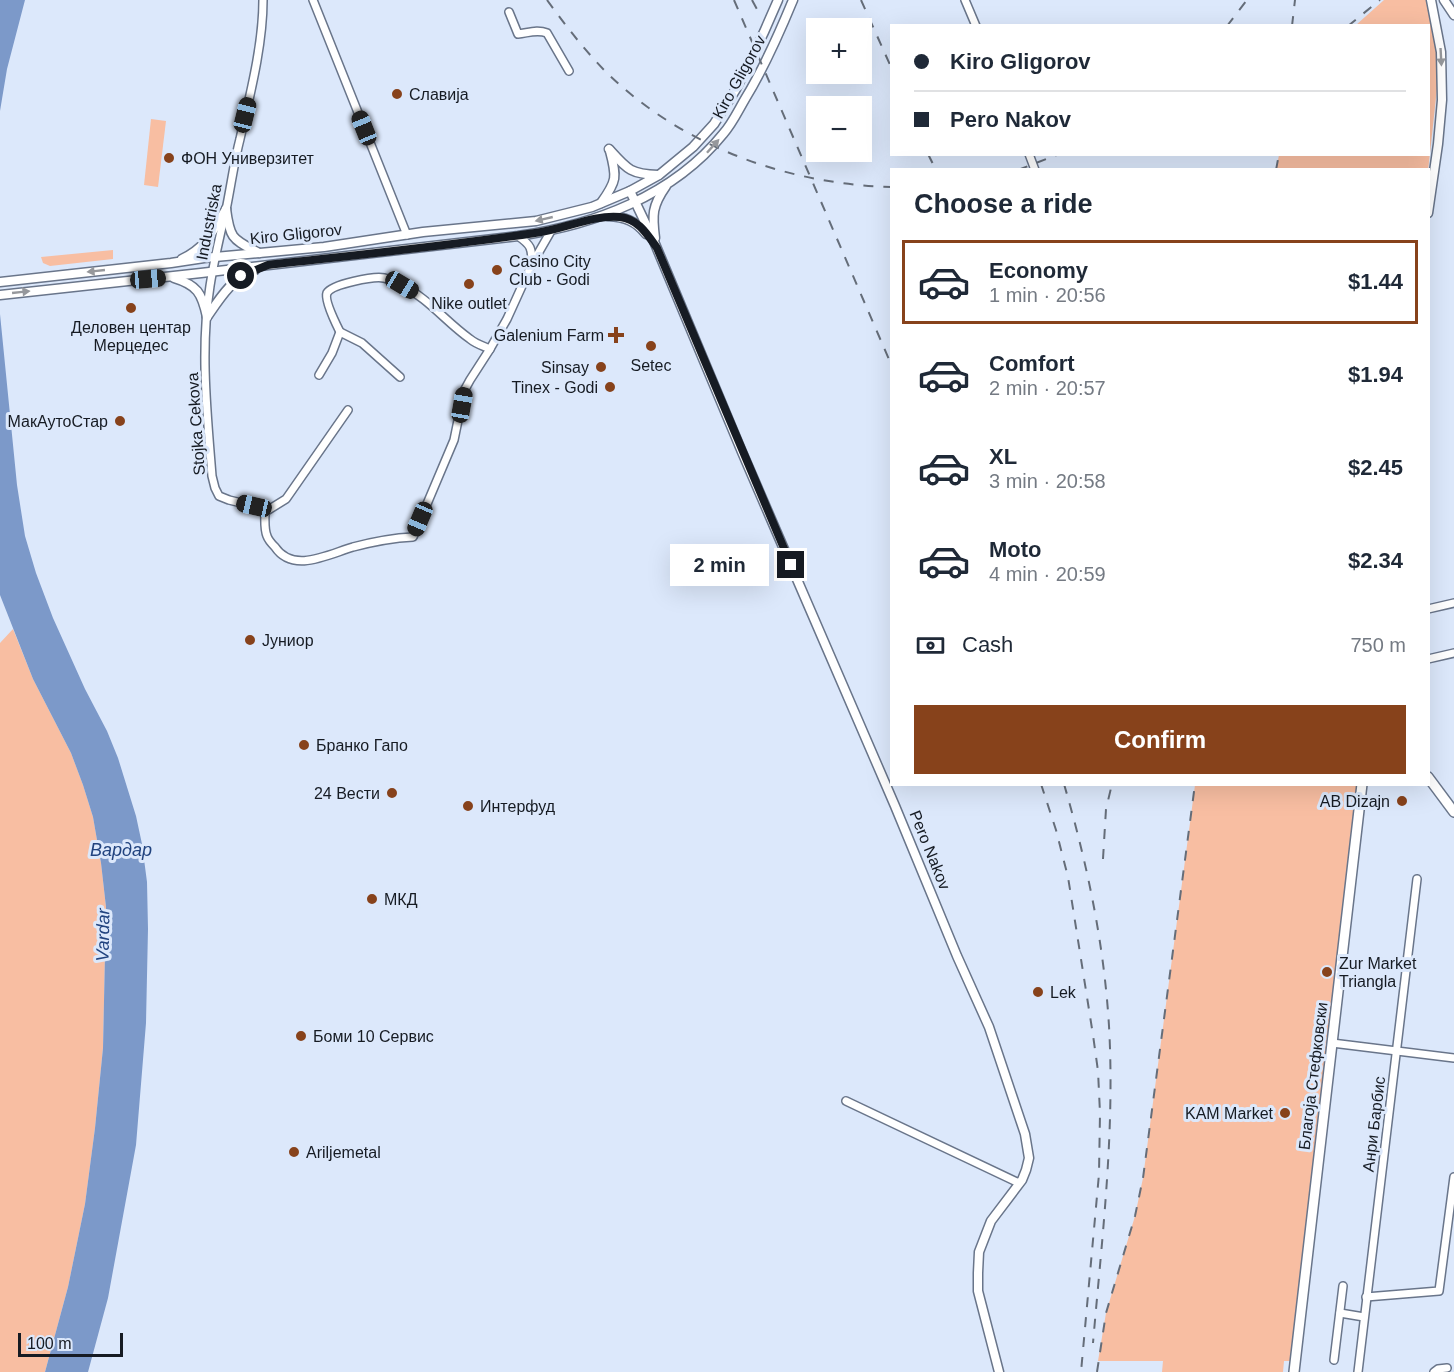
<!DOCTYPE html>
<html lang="en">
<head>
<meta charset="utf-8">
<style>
  :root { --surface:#fff; --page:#f2f2f3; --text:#1f2937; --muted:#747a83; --line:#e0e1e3; --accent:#87421b }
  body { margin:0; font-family:Arial,sans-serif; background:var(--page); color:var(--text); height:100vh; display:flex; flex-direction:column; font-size:22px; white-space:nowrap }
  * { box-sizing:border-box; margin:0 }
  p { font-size:20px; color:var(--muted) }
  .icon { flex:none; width:33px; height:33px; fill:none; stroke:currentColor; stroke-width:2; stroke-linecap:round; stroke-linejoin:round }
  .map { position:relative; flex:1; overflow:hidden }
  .details { position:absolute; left:890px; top:168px; width:540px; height:618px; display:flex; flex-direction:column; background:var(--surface); border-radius:0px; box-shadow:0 6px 24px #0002 }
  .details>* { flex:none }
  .top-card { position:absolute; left:890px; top:24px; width:540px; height:132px; border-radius:0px; box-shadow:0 6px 24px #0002; display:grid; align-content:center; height:132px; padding:0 24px; background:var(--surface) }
  .fabs { position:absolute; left:806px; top:18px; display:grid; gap:12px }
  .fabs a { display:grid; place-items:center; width:66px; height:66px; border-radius:0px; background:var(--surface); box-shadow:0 6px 24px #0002; font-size:30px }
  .scale { position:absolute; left:18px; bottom:15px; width:105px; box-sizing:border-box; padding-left:6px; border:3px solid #161b23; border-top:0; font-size:16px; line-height:21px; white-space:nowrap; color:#161b23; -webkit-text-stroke:4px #dce8fb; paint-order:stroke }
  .end { position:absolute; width:27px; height:27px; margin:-14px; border:8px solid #161b23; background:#fff; box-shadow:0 0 0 3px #fff }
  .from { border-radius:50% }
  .bubble { position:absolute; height:42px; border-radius:0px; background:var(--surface); box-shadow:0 6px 24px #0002; font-size:20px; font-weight:700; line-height:42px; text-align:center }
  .car { position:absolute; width:18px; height:36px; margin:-18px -9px; border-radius:8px; box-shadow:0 0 4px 2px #0007; background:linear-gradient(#222 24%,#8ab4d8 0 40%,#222 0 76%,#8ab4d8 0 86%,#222 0) }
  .top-card b { display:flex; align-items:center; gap:21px; height:57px; font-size:22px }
  .top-card b+b { border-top:2px solid var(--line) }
  .top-card i { width:15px; height:15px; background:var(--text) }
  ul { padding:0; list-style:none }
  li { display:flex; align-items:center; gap:18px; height:84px; margin:0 12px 9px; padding:0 12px; border:3px solid transparent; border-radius:0px }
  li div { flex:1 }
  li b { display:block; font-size:22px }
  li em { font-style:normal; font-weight:700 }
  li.current { border-color:var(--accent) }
  li>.icon { width:54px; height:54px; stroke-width:1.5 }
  h2 { padding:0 24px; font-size:27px; line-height:72px }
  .pay { display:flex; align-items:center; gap:15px; height:66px; padding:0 24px; font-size:22px }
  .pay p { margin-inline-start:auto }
  .action { display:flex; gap:12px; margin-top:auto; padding:12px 24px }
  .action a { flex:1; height:69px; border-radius:0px; background:var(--accent); color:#fff; font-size:24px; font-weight:700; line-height:69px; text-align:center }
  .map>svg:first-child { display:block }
</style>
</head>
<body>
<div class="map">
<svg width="1454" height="1372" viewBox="0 0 1454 1372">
  <rect width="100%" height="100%" fill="#dce8fb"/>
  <g fill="#f8bea2">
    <path d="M1384,0H1431L1441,52L1428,171V170H1276L1279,155L1428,154V26L1356,25Z"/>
    <path d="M151,119L166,121L158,187L144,185Z"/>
    <path d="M113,250V259L50,266L43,263L41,257Z"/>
    <path d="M13,629L33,679L71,753L83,785L93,817L101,863L106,907L103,1048L95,1128L85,1204L68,1287L45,1372H0V643Z"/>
    <path d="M1195,785H1360L1296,1361H1284L1283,1372H1162L1163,1361H1098L1106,1313L1135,1216L1143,1178Z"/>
  </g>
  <g fill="#7c99c9">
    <path d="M0,0H25L7,69L0,111Z"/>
    <path d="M0,314L17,485L25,536L36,573L53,618L85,689L107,731L118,758L136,816L142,844L147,882L148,929L146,1023L136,1145L108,1298L88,1372H45L68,1287L85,1204L95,1128L103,1048L106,907L101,863L93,817L83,785L71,753L33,679L0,595Z"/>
  </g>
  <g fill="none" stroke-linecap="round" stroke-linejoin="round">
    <g stroke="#69758a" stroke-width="10">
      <g id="minor">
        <path d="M263,0C263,45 250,95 240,139C234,162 231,186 226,210C220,235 214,260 210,286C200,349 207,413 212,476L215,488L219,496L229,500L254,506L265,512C265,519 264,529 267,536C268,539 272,544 275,547C293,574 329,554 353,547C372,542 392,538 413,537L454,440L464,391L470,380L490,349L507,319L532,264L551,231"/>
        <path d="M313,0L407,235"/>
        <path d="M965,0L976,26"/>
        <path d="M509,12L518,34C528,33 537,29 547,33L569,71"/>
        <path d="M1029,154L1035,170"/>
        <path d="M518,236C531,245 532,248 532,264"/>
        <path d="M319,375L332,353L340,332"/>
        <path d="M400,377L362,343L340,332C336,324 324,300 327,293C332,284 374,276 384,278C389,279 396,282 401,285C428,298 446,322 470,339C476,344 483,346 490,349"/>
        <path d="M265,512L286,499L348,410"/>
        <path d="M1428,609L1454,603"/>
        <path d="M1428,659L1454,653"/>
        <path d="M1332,1043L1454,1058"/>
        <path d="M846,1101L1019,1183"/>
        <path d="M1366,1297L1439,1291L1454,1177"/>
        <path d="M1340,1313L1364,1317"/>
        <path d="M1334,1360L1343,1286"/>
        <path d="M1358,1372L1417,879"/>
        <path d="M1434,1372L1438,1369L1447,1368"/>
      </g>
    </g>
    <g stroke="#69758a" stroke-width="11">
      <g id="tertiary">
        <path d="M1444,0L1454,15"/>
        <path d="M609,149C627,169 630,174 658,175"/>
        <path d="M630,191L653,239L742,452L895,806L957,956L989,1027L1025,1134L1029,1158L1026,1170L1022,1180L991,1221L979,1252L978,1273V1291L999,1372"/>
        <path d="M601,203C617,181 617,177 610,151"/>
        <path d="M226,209C230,240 233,239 259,253"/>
        <path d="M1428,213L1438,144L1442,100L1441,52L1431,0"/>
        <path d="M608,216C625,217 636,221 646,234"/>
        <path d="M655,238C652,215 652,206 666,186"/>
        <path d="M182,259C206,248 213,231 226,209"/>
        <path d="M174,278C197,285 202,293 207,317"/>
        <path d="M0,282L171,263L204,258L324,247L423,232L536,221L592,207L630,191L659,175L693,147L714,124L736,89L764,32L778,0"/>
        <path d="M0,295L201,273L518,236C594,225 673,196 723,134C732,124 738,111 745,99C764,68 779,34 793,0"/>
        <path d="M207,317C220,298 232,278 255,270"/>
      </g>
    </g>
    <g stroke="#69758a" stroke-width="12">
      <g id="secondary">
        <path d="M1428,777L1454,812"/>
        <path d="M1294,1372L1362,784"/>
      </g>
    </g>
    <use href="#minor" stroke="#fff" stroke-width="7"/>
    <use href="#tertiary" stroke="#fff" stroke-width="8"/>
    <use href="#secondary" stroke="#fff" stroke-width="9"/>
    <g stroke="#656d79" stroke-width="2" stroke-dasharray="10 10" stroke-linecap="butt">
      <path d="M547,0C566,26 585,51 608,74C684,147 787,184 891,187"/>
      <path d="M734,0L891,364"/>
      <path d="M752,0L760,15"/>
      <path d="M861,0L891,67"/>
      <path d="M1227,26L1247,0"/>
      <path d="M1292,26L1295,0"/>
      <path d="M1348,26L1380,0"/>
      <path d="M928,154L936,170"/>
      <path d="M1018,170L1059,154"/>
      <path d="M1276,170L1279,154"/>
      <path d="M1041,784L1056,830L1068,877L1093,1035L1098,1071L1100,1113L1099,1174L1081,1372"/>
      <path d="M1064,784C1087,863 1104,943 1109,1026C1115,1132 1102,1238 1093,1343"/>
      <path d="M1103,859L1106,809L1112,784"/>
      <path d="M1097,1372L1106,1313L1135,1216L1143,1178L1195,784"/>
    </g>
  </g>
  <defs><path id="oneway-solid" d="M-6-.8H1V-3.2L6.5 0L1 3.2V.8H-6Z" transform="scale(1.5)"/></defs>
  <g fill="#96989c">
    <use href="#oneway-solid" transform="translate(1441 57) rotate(87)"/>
    <use href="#oneway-solid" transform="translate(713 146) rotate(-48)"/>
    <use href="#oneway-solid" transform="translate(544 219) rotate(167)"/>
    <use href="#oneway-solid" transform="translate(96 271) rotate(174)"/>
    <use href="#oneway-solid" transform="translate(21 292) rotate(-6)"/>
  </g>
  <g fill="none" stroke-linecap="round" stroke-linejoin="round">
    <path stroke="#161b23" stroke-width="8" d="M241,276L268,265C357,255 447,246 535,233C562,230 594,214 620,217C638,219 647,234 657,248L791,565"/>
  </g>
  <g fill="#87421b" stroke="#dce8fb" stroke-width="2">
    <circle cx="397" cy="94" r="6"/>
    <circle cx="169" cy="158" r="6"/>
    <circle cx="497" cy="270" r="6"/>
    <circle cx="469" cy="284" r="6"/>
    <circle cx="131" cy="308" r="6"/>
    <path d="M613 326h6v6h6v6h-6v6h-6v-6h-6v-6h6z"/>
    <circle cx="651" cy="346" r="6"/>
    <circle cx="601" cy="367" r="6"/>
    <circle cx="610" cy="387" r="6"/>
    <circle cx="120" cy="421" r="6"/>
    <circle cx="250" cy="640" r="6"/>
    <circle cx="304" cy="745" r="6"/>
    <circle cx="392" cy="793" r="6"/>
    <circle cx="1402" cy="801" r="6"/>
    <circle cx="468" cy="806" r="6"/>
    <circle cx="372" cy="899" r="6"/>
    <circle cx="1327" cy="972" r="6"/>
    <circle cx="1038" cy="992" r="6"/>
    <circle cx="301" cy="1036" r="6"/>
    <circle cx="1285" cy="1113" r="6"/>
    <circle cx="294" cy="1152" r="6"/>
  </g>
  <g text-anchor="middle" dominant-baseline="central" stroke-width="6" stroke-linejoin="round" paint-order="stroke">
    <g font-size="16" fill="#161b23" stroke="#dce8fb">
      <text transform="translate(739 77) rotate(-61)">Kiro Gligorov</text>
      <text transform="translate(209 222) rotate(-79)">Industriska</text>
      <text transform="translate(296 234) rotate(-6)">Kiro Gligorov</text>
      <text transform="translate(196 424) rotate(-94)">Stojka Cekova</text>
      <text transform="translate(930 850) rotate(68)">Pero Nakov</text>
      <text transform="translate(1313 1076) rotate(-83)">Благоја Стефковски</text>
      <text transform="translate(1374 1124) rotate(-83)">Анри Барбис</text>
    </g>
    <g font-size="16" fill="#161b23" stroke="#dce8fb" text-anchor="start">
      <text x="409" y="94">Славија</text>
      <text x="181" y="158">ФОН Универзитет</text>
      <text x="509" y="261">Casino City<tspan x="509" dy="18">Club - Godi</tspan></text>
      <text x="469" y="303" text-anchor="middle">Nike outlet</text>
      <text x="131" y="327" text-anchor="middle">Деловен центар<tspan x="131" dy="18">Мерцедес</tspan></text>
      <text x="604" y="335" text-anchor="end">Galenium Farm</text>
      <text x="651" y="365" text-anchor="middle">Setec</text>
      <text x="589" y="367" text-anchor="end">Sinsay</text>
      <text x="598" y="387" text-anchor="end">Tinex - Godi</text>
      <text x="108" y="421" text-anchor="end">МакАутоСтар</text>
      <text x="262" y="640">Јуниор</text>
      <text x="316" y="745">Бранко Гапо</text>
      <text x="380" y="793" text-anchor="end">24 Вести</text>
      <text x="1390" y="801" text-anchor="end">AB Dizajn</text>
      <text x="480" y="806">Интерфуд</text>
      <text x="384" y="899">МКД</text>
      <text x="1339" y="963">Zur Market<tspan x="1339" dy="18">Triangla</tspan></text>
      <text x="1050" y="992">Lek</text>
      <text x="313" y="1036">Боми 10 Сервис</text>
      <text x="1273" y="1113" text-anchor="end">KAM Market</text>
      <text x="306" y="1152">Ariljemetal</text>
    </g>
    <g font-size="18" font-style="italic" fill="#21437f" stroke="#dce8fb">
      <text x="121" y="850">Вардар</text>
      <text transform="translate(103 935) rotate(-89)">Vardar</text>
    </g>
  </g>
</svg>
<div class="fabs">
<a>+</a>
<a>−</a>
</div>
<div class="scale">100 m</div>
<i class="end from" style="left:241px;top:276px"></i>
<i class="end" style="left:791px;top:565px"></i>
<div class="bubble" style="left:670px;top:544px;width:99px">2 min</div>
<i class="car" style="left:245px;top:115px;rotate:14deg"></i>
<i class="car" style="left:364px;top:128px;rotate:338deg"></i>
<i class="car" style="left:148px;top:279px;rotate:85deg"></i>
<i class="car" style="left:402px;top:285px;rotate:121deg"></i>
<i class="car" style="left:462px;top:405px;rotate:10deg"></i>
<i class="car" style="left:254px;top:506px;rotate:283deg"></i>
<i class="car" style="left:420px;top:519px;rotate:203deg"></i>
<div class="top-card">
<b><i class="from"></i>Kiro Gligorov</b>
<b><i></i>Pero Nakov</b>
</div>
<section class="details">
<h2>Choose a ride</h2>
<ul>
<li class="current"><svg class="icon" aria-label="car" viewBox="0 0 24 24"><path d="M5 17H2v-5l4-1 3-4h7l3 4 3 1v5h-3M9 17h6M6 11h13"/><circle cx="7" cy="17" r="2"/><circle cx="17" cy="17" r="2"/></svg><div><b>Economy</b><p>1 min · 20:56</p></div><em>$1.44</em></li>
<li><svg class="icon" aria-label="car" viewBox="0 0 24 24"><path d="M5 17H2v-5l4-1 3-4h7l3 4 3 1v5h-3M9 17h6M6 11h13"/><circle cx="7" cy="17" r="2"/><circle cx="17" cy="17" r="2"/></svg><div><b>Comfort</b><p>2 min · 20:57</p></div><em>$1.94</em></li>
<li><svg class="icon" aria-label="car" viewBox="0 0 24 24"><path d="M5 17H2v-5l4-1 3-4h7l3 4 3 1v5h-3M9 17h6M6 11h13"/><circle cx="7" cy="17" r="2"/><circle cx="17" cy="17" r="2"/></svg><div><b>XL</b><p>3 min · 20:58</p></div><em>$2.45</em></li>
<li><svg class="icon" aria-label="car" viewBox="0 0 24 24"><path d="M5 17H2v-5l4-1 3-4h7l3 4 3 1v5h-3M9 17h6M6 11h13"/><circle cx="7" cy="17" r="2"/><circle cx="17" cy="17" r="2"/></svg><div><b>Moto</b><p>4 min · 20:59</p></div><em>$2.34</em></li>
</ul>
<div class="pay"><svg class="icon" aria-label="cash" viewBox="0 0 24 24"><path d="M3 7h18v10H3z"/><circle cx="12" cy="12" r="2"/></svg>Cash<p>750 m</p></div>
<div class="action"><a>Confirm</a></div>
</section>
</div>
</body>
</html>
